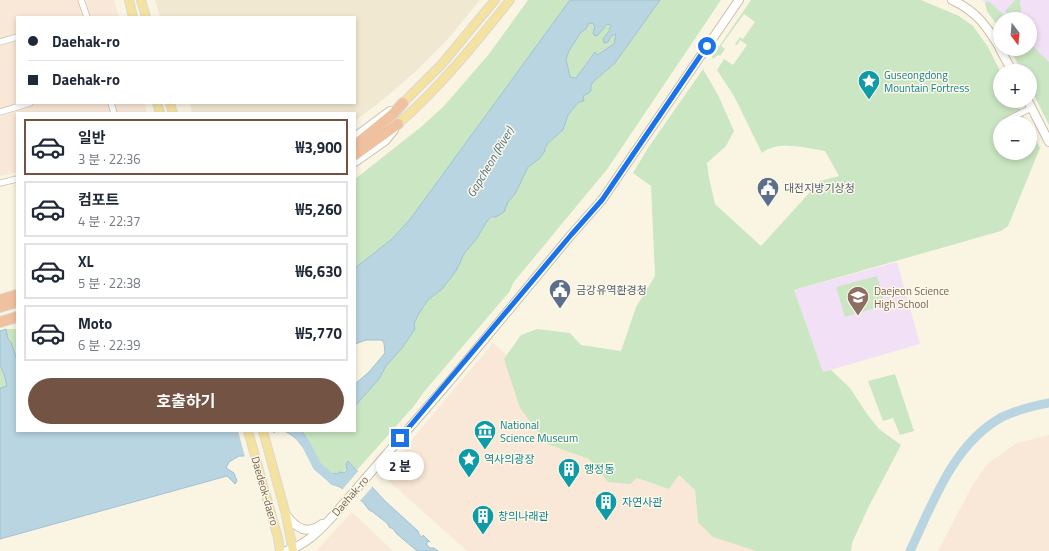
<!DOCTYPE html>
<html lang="ko">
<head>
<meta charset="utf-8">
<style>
  :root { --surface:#fff; --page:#f2f2f3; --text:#1f2937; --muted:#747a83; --line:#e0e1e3; --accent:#735343 }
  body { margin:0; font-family:"Titillium Web","Noto Sans KR",sans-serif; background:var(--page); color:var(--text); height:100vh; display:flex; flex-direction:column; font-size:15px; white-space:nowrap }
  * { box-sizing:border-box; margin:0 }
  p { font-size:13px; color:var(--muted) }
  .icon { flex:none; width:22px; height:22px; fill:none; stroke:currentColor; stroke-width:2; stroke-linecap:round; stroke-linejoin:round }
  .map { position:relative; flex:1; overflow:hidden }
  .panel { position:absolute; left:16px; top:112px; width:340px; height:320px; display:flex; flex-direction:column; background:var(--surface); border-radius:0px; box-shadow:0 2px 6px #0003 }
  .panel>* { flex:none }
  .guide { position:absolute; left:16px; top:16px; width:340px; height:88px; border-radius:0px; box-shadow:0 2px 6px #0003; display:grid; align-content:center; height:88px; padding:0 12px; background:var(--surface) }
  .needle { width:26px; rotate:164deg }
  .controls { position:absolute; left:993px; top:12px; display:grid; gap:8px }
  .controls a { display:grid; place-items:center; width:44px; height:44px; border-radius:50%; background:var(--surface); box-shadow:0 2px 6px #0003; font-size:20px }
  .end { position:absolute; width:18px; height:18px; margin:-9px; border:5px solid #1a73e8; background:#fff; box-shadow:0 0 0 2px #fff }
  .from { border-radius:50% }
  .bubble { position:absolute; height:28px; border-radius:14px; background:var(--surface); box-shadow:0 2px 6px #0003; font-size:13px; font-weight:700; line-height:28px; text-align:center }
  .guide b { display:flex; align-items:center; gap:14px; height:38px; font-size:15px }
  .guide b+b { border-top:1px solid var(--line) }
  .guide i { width:10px; height:10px; background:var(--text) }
  ul { padding:7px 0 0; list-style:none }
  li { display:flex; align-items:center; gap:12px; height:56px; margin:0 8px 6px; padding:0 4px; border:2px solid var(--line); border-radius:0px }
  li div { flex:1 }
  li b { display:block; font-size:15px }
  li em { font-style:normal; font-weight:700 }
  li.on { border-color:var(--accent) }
  li>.icon { width:36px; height:36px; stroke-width:1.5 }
  .action { display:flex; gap:8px; margin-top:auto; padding:8px 12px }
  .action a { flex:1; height:46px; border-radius:24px; background:var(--accent); color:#fff; font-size:16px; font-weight:700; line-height:46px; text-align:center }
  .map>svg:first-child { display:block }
</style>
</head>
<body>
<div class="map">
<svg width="1049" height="551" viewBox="0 0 1049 551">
  <rect width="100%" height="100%" fill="#faf5e3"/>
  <path fill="#f1e8d2" d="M155,0H480L449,38L415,72L385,98L355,121V113H192L190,103H355V17H160Z"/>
  <g fill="#f9e7d7">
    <path d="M0,0H114L119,17H17V103H144L147,113H17V172L0,176Z"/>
    <path d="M493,343L507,355L504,360L547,444L589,459L608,482L637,478L669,489L679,475L695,490L698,522L756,551H467L382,475Z"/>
    <path d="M1049,435V551H938L972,486L988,463L1017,443Z"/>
    <path d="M352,512L393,551H316Z"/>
  </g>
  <g fill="#f1e0f6">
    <path d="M982,0H1049V125L1030,87V71H1021L1010,49H1030V19H1000V29L987,11L985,3Z"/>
    <path d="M897,262L920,344L823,372L794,290Z"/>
  </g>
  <g fill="#cbe6c3">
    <path d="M528,0H570L411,218L392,239L355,268V179L421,127L444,106L489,54Z"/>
    <path d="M660,0H721L608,168L513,283L510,291L423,393L414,406L357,470L348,461C344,480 342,470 330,475L322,468L315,457L310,444L302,431H355V406L379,379L386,366L402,348L415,329L414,324L418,315L428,300L442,289L456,271L464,254L477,238L487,221L504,212L508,202L515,194L528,167L539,159L545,151V148L548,143L563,130L568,115L583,98V96L589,93L591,85L594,81L615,63Z"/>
    <path d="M751,0H921L959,16L973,26L988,47L1000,71V101H1016L1027,123H1000V153H1030V128L1040,148L1008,226L1001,231L794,290L823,372L831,370L850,388L867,414L879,429L901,445L868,508L852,543L851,551H756L713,537L698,522L695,490L679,475L669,489L637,478L630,484L608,482L589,459L547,444L520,408L504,359L521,335L537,329L570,333L581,345L621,351L636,307L655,276L651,186L633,173L648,148L703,69L718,95L734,131L726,146L707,163L709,178L715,204L761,246L820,181L839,176L825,151C806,148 778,140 762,153L734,96L717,70L724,59L733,65L747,45L740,40L737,45L735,44L740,37L743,39L755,22L744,14L721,46L725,49L720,56L718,55L713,59L712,57Z"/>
    <path d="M1015,0H1020V6H1021V19H1013L1005,11Z"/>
    <path d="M988,1L1009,19H1000V29L987,11L985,3Z"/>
    <path d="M592,23L595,26L593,33L598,35L607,24L611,25L609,31L603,39L608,42L611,36L617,34L614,44L596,55H592L576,78L569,77L566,59L569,51L581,32L586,29L588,24Z"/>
    <path d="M1030,43L1049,62V125L1030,87V71H1022L1010,49H1030Z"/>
    <path d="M877,276L885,305L845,317L836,287Z"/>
    <path d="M6,329H17V384L0,388V331Z"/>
    <path d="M895,374L914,431L900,435L893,418L883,421L868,381Z"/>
  </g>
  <g fill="#b9d5e1" stroke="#a0c2d2" fill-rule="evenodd">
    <path d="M570,0H660L615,63L594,81L591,85V90L589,93L583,96L584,101L579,102L572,110L568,115L563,130L548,143L545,148V151L539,159L528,167L515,194L508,202L504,212L496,217H492L487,221L477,238L464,254L456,271L442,289L428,300L418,315L414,324L415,329L402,348L386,366L379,379L355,406V384L369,372L385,353L384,343L382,340H366L355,344V268L392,239L411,218ZM592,23L595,26L593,33L595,36L598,35L607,24L611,25L609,31L603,39L604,43L608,42L611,36L616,34L614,44L597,55L595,52L576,78L570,77L566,59L569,51L581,32L586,29L588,24Z"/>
    <path d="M6,329L8,339L11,342L17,360V431H276L262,444L244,456H239L229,462L226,468L234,473L237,481L235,484L227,476L0,539V388L7,386L4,374L0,366V331Z"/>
    <path d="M284,431H302L310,444L315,457L311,459C304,448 297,436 284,431Z"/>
    <path d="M348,461L385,501L418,531C419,534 419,536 423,537V535L430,542L427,541V545L430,548H434L438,551H417L397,534L392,528H390L387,523L374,513L373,512L369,510L363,502L340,487L331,484L326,479C329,475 332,472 337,474L340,472L344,473L347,470L346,464Z"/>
  </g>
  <g fill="#faf5e3">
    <path d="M238,431H273L274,435L263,446L245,457Z"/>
    <path d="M359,470L374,485L359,502L342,490Z"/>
  </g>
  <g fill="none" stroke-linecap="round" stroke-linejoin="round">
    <g stroke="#b9d5e1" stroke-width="9">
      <path d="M295,431L307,446L317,466L332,479L337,482"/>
      <path d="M910,551C933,503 953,444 1002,417C1017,410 1033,406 1049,403"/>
    </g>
    <g stroke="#ccc0ad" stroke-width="7">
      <g id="street">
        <path d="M81,0L87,17"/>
        <path d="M0,42L17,37"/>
        <path d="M111,103L114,113"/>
        <path d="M0,112L30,103"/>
        <path d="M1007,120L1031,108"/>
        <path d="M0,183L17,179"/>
      </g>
    </g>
    <g stroke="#cdbfa9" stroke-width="10">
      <g id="secondary">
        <path d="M952,0C977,12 986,25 1000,48"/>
        <path d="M1000,49L1012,71"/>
        <path d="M1028,101L1049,142"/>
        <path d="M355,137L390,111"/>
        <path d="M355,162L385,141L394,130"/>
        <path d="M286,515C297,529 307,535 322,524"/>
        <path d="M286,551C306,545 319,531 333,516L449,382L571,235L602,200L739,0"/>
      </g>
    </g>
    <g stroke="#dcd8d4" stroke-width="10">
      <g id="primary">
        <path d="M129,0L133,17"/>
        <path d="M141,0L146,17"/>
        <path d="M157,103L160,113"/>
        <path d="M170,103L173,113"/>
        <path d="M403,103L441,65L495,0"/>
        <path d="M398,124C440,87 475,44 510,0"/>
        <path d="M248,431L278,538L280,551"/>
        <path d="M263,431L286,515L293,551"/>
      </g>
    </g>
    <g stroke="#dcd8d4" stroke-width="12">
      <g id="highway">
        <path d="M355,145L393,114L403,103"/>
        <path d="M355,155L398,124"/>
        <path d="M0,300L17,295"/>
        <path d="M0,307L17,302"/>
        <path d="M0,322L17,317"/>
      </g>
    </g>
    <use href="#street" stroke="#fff" stroke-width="5.5"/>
    <use href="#secondary" stroke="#fff" stroke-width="8"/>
    <use href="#primary" stroke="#f3e2a0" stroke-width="8"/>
    <use href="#highway" stroke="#efc19e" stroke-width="10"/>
  </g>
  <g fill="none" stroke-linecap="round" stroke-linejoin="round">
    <path stroke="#1a73e8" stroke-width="5" d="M400,438L571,235L602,200L707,46"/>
  </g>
  <defs>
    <g id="sight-pin" transform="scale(1.15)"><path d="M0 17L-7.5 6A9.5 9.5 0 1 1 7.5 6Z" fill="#0f9aa8" stroke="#fdf8e8"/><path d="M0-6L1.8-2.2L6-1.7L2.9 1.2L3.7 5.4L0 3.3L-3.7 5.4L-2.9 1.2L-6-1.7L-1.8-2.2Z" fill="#fff"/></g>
    <g id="civic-pin" transform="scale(1.15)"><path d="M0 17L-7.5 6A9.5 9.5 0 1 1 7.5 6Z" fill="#5c6f8a" stroke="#fdf8e8"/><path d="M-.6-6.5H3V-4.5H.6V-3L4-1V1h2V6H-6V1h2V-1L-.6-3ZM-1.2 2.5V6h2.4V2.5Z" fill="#fff"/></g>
    <g id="school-pin" transform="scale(1.15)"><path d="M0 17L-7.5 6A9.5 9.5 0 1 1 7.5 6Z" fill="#8d6e63" stroke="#fdf8e8"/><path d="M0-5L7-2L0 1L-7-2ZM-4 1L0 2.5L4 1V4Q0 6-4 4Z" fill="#fff"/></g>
    <g id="museum-pin" transform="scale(1.15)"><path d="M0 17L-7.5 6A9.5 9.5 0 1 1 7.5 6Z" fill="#0f9aa8" stroke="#fdf8e8"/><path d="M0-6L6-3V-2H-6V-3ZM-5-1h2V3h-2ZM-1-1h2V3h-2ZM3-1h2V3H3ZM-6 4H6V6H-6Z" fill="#fff"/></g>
    <g id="building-pin" transform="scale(1.15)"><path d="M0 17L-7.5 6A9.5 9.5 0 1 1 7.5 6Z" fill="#0f9aa8" stroke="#fdf8e8"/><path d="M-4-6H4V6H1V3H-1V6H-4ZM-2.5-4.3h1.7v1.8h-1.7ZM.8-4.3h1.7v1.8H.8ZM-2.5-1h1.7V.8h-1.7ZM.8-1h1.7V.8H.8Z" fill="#fff"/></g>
  </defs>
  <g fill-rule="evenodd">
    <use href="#sight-pin" x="869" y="81"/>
    <use href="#civic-pin" x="768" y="188"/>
    <use href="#civic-pin" x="560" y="290"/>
    <use href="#school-pin" x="858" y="297"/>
    <use href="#museum-pin" x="485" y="431"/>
    <use href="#sight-pin" x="469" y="459"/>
    <use href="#building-pin" x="569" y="469"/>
    <use href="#building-pin" x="606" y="502"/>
    <use href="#building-pin" x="483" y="516"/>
  </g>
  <g text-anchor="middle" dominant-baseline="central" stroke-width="3" stroke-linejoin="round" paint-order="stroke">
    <g font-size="11" fill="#0d838f" stroke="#fdf8e8" text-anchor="start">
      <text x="884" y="75">Guseongdong<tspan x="884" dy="13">Mountain Fortress</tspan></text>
      <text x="500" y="425">National<tspan x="500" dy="13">Science Museum</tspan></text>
      <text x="484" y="459">역사의광장</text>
      <text x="584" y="469">행정동</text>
      <text x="622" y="502">자연사관</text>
      <text x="498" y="516">창의나래관</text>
    </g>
    <g font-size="11" fill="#4e5e75" stroke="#fdf8e8" text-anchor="start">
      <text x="784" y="188">대전지방기상청</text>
      <text x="576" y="290">금강유역환경청</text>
    </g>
    <g font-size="11" fill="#785e54" stroke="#fdf8e8" text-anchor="start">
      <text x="874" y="291">Daejeon Science<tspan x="874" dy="13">High School</tspan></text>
    </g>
    <g font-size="11" fill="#6f5e4b" stroke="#fdf8e8">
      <text transform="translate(265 491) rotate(74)">Daedeok-daero</text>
      <text transform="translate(350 496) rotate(-49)">Daehak-ro</text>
    </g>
    <g font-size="12" font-style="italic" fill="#4b7388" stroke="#fdf8e8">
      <text transform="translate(490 162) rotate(-59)">Gapcheon (River)</text>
    </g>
  </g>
</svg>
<div class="controls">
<a><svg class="needle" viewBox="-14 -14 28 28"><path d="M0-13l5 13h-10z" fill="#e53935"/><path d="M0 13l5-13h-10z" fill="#747a83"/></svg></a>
<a>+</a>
<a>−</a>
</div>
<i class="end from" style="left:707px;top:46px"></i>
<i class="end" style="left:400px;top:438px"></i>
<div class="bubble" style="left:376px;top:452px;width:48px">2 분</div>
<div class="guide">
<b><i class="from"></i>Daehak-ro</b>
<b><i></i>Daehak-ro</b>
</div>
<section class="panel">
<ul>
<li class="on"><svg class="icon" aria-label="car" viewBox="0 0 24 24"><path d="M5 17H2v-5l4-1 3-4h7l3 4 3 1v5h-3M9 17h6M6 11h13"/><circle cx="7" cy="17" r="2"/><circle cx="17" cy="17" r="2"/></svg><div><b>일반</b><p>3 분 · 22:36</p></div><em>₩3,900</em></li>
<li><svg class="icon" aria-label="car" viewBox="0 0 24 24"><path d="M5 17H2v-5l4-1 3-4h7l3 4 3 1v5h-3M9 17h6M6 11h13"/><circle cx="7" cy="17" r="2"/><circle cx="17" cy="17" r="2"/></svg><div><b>컴포트</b><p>4 분 · 22:37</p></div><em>₩5,260</em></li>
<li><svg class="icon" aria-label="car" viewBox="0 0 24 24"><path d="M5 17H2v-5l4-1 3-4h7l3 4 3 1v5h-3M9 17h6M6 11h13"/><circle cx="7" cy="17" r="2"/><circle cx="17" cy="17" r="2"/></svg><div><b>XL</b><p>5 분 · 22:38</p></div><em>₩6,630</em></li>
<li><svg class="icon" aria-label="car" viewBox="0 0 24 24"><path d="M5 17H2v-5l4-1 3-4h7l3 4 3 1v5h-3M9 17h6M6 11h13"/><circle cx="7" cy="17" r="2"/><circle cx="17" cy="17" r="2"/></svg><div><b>Moto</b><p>6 분 · 22:39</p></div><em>₩5,770</em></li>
</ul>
<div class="action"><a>호출하기</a></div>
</section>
</div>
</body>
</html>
